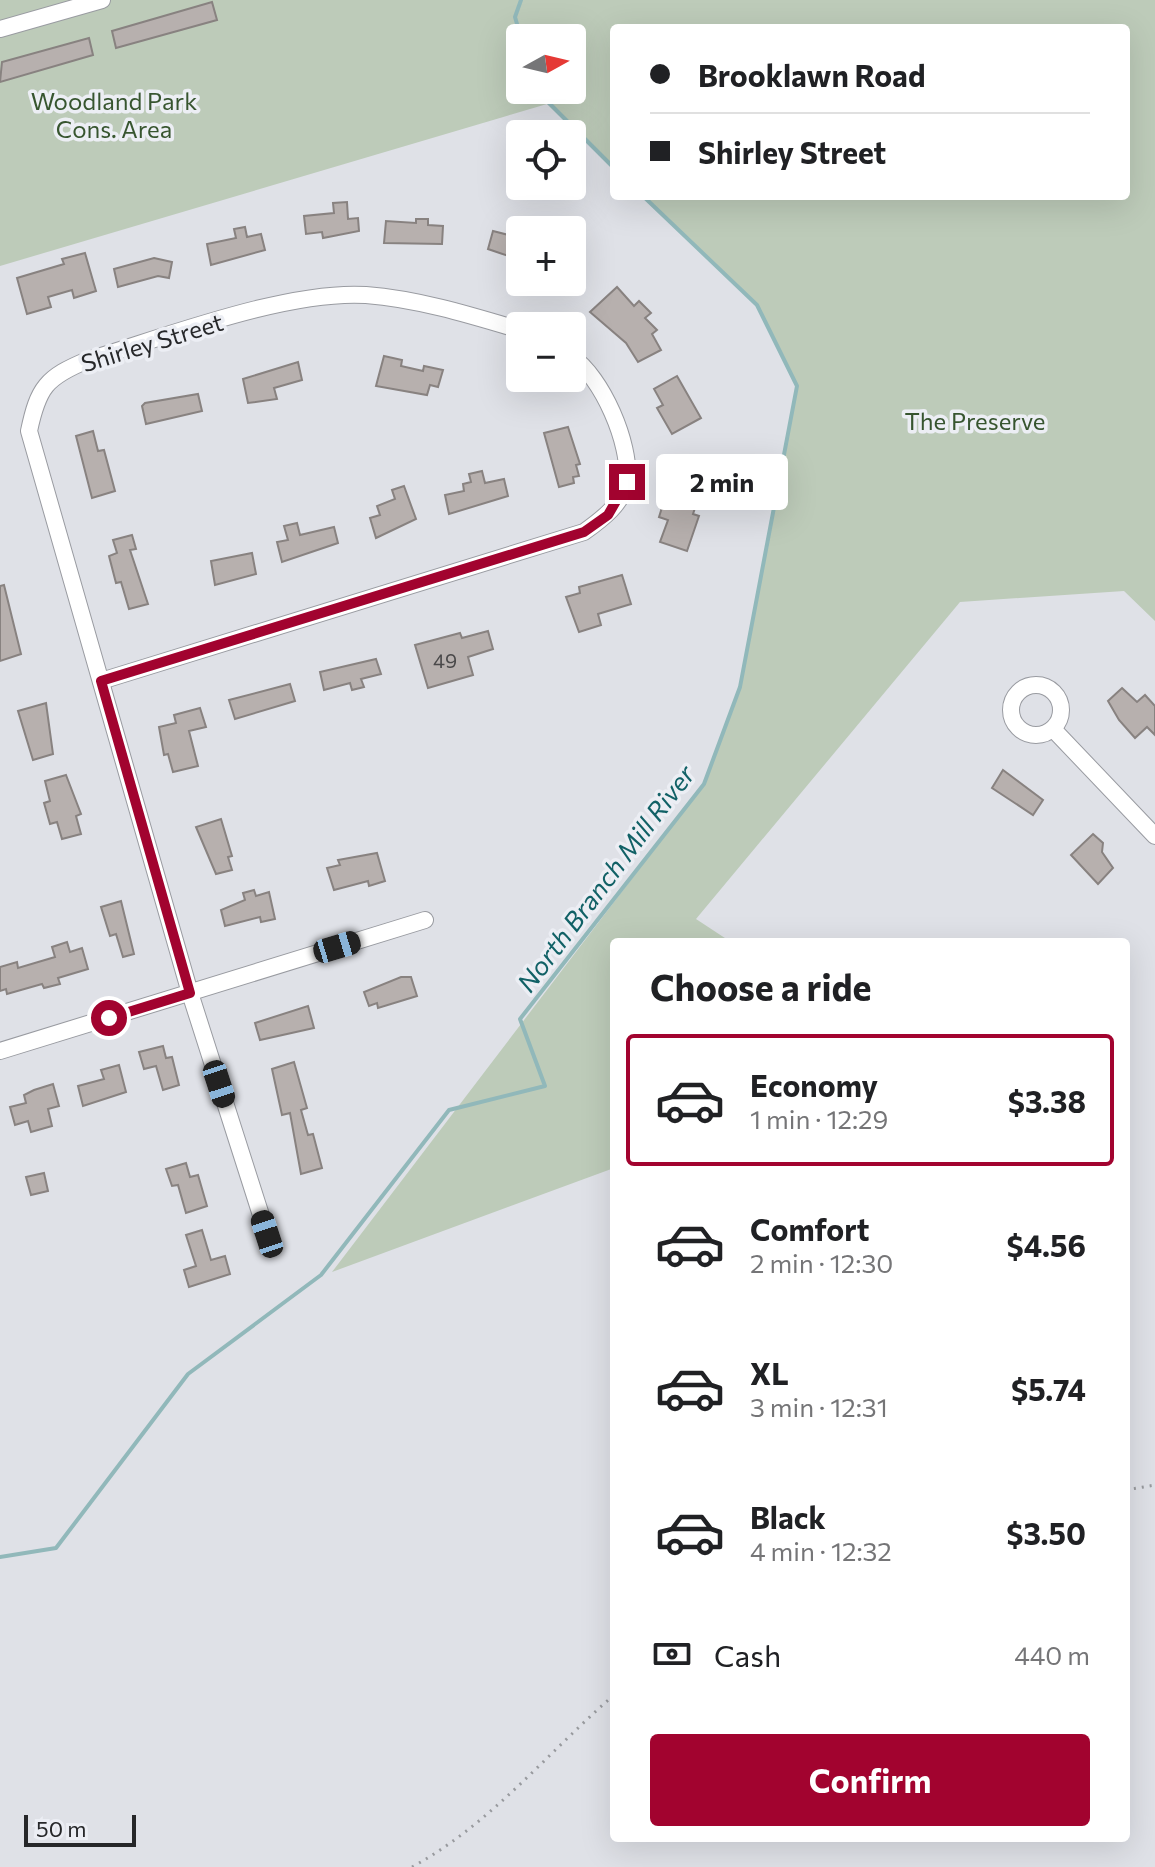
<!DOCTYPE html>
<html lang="en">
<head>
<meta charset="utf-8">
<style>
  :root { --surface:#fff; --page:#f2f2f2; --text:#202124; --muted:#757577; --line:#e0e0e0; --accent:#a2032f }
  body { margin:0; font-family:Commissioner,sans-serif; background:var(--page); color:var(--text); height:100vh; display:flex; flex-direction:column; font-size:30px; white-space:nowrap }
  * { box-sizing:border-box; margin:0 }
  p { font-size:26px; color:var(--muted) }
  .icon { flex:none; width:44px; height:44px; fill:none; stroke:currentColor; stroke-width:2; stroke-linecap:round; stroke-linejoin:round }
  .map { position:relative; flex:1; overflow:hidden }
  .details { position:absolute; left:610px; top:938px; width:520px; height:904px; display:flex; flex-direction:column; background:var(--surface); border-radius:8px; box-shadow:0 8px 32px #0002 }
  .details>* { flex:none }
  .top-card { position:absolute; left:610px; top:24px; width:520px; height:176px; border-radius:8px; box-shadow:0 8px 32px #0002; display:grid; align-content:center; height:176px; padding:0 40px; background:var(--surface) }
  .needle { width:52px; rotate:82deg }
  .fabs { position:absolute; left:506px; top:24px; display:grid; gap:16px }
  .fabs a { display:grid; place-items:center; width:80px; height:80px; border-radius:8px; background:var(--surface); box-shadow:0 8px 32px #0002; font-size:40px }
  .scale { position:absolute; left:24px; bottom:20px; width:112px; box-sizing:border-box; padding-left:8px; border:4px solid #262729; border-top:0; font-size:22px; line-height:28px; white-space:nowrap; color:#262729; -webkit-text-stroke:6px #eceef4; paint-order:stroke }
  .end { position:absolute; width:36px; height:36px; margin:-18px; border:10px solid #a2032f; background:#fff; box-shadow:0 0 0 4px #fff }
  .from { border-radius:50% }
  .bubble { position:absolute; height:56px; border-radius:8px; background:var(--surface); box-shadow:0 8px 32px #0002; font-size:26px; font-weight:700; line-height:56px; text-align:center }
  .car { position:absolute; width:24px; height:48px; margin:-24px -12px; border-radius:10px; box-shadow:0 0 6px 2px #0007; background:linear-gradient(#222 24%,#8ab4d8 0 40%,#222 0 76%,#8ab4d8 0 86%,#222 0) }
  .top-card b { display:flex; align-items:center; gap:28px; height:76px; font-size:30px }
  .top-card b+b { border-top:2px solid var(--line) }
  .top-card i { width:20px; height:20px; background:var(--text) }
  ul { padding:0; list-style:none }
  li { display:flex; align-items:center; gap:24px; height:132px; margin:0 16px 12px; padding:0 24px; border:4px solid transparent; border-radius:8px }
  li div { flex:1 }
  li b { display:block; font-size:30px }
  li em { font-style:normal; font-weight:700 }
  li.current { border-color:var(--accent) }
  li>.icon { width:72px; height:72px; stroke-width:1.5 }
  h2 { padding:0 40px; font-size:36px; line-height:96px }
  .pay { display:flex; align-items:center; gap:20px; height:88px; padding:0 40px; font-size:30px }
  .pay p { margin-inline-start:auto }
  .action { display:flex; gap:16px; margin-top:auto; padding:16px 40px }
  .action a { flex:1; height:92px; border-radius:8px; background:var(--accent); color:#fff; font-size:32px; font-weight:700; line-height:92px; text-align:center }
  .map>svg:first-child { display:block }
</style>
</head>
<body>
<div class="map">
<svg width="1155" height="1867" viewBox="0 0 1155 1867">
  <rect width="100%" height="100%" fill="#dfe1e7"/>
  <path fill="#bdcbb9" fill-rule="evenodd" d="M0,0H1155V621L1124,591L960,602L696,919L731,942H614V1168L332,1272L704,784L740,687L797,386L757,305L643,196H1126V28H614V168L547,104L0,266ZM520,38H572V90H520Z"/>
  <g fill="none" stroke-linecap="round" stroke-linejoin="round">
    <g stroke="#91b8ba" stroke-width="4">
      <path d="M521,0L515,17L521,38"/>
      <path d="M536,90L614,168"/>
      <path d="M0,1557L56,1548L188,1374L321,1275L449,1110L545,1086L520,1019L704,784L740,687L797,386L757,305L643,196"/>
    </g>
  </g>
  <g fill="#b7b0ae" stroke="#888280" stroke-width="2">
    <path d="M212,2L217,20L116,48L112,31Z"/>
    <path d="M89,38L93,55L0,82L2,62Z"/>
    <path d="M347,202L348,219L358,218L359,231L323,238L322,232L306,234L304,216L334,213L333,203Z"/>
    <path d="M416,219H428V225L443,226L442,244L384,243L386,221L416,223Z"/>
    <path d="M245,227L247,237L261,234L265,250L211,265L207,244L236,238L234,229Z"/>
    <path d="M493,231L520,238V260L488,249Z"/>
    <path d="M85,253L96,291L74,298L72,290L48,297L51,307L27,314L17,278L64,264L62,259Z"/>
    <path d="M154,258L172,262L169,278L158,276L118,287L114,269Z"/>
    <path d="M617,287L634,306L639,301L651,313L645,318L657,330L652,334L661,350L638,362L626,343L590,312Z"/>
    <path d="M384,356L402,360L401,366L423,371L424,366L443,370L438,387L430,385L427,395L376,386Z"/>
    <path d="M298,362L302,380L274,388L277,399L248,403L243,379Z"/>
    <path d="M677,376L701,418L672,434L657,408L663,405L654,389Z"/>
    <path d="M198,394L202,411L146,424L142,406L145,403Z"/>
    <path d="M568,427L580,464L576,465L579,476L573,477L574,483L559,487L544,433Z"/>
    <path d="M93,431L98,451L104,450L115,491L92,498L76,436Z"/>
    <path d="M482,471L485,483L504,479L508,496L449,514L445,495L464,491L463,484L471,482L469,474Z"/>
    <path d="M404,486L416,519L376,538L370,518L380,515L377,506L395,499L392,490Z"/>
    <path d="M665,498L695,508L693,514L699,516L687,551L660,542L668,520L659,517Z"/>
    <path d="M297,523L300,535L334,527L338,543L282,562L277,542L288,540L284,526Z"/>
    <path d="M132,535L136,549L130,550L148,604L129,609L121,582L116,583L109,556L117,553L113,540Z"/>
    <path d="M252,553L256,574L215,585L211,561Z"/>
    <path d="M622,575L631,604L598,614L601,625L579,632L566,597L580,593L579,587Z"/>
    <path d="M4,585L21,654L0,661V586Z"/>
    <path d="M488,631L493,649L468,657L473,675L428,688L415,645L460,633L462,638Z"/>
    <path d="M376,659L381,674L361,679L364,687L352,690L350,683L324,690L320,672Z"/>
    <path d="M290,684L295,701L235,719L229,700Z"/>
    <path d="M1122,688L1137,702L1145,695L1155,706V735L1147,727L1135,738L1119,720L1108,701Z"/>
    <path d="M46,703L53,754L33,760L18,711Z"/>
    <path d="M200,708L206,727L189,731L198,766L173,772L168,754L164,755L159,727L176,723L174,715Z"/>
    <path d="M1003,770L1043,800L1033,815L992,788Z"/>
    <path d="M66,775L81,814L76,816L81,834L62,839L57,822L50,824L44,803L50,801L45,781Z"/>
    <path d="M221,819L232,856L228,857L232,870L216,874L196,827Z"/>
    <path d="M1093,834L1103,843L1102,852L1113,868L1098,884L1071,855Z"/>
    <path d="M377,853L385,881L369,886L368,881L334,890L327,868L340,865L338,860Z"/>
    <path d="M254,890L256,896L269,892L275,919L261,922L260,917L225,926L221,910L245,900L243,893Z"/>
    <path d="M121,901L134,954L123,957L116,934L110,936L101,907Z"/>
    <path d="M67,942L70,952L82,948L88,969L58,978L60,984L44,988L42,984L7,994L6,989L0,991V967L17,962L18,968L55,957L52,947Z"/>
    <path d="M401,977H411L417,996L378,1008L377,1003L369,1006L364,992Z"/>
    <path d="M308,1006L314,1028L260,1040L255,1023Z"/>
    <path d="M163,1046L166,1058L172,1057L179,1085L163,1090L156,1066L144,1069L139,1052Z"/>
    <path d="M294,1062L307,1108L301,1110L308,1135L313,1134L322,1168L301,1174L290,1113L282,1115L272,1069Z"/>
    <path d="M119,1065L126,1092L83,1106L78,1086L104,1079L101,1070Z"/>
    <path d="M53,1084L59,1106L48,1109L52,1126L31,1132L28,1121L15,1125L10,1107L26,1103L24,1095L34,1090Z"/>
    <path d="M186,1163L190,1177L198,1175L207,1206L186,1213L178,1185L172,1186L166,1169Z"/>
    <path d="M44,1173L48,1191L31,1195L26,1177Z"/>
    <path d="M202,1230L211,1260L225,1256L230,1274L189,1287L184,1270L196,1266L186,1235Z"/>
  </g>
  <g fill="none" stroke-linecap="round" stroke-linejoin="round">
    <g stroke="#999ba1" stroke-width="18">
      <g id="street">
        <path d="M0,29L102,0"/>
        <path d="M101,681L584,532C601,520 624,503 627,480C631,444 602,377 572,357"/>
        <circle cx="1036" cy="710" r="25"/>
        <path d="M1053,729L1155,836"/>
        <path d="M0,1051L425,920"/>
        <path d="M267,1234L190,993L29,431C38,388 46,377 88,360C165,337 287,290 366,295C418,299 470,315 520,330"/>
      </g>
    </g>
    <g stroke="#989a9e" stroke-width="3" stroke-dasharray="2 6" stroke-linecap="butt">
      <path d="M1126,1490L1155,1485"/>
      <path d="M412,1867C491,1824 547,1753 614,1695"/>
    </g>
    <use href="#street" stroke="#fff" stroke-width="16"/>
  </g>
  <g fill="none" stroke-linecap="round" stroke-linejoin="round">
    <path stroke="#a2032f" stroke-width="10" d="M109,1018L190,993L101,681L584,532L608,515L627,482"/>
  </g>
  <g text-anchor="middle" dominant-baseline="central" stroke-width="7" stroke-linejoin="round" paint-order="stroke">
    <g font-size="20" fill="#4a494a">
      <text x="445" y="660">49</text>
    </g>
    <g font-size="24" fill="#37552f" stroke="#eceef4">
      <text x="114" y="100">Woodland Park<tspan x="114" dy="28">Cons. Area</tspan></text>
      <text x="975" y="420">The Preserve</text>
    </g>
    <g font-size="24" fill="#262729" stroke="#eceef4">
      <text transform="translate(152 342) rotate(-17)">Shirley Street</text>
    </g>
    <g font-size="26" font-style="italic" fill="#116166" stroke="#eceef4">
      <text transform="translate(605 878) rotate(-53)">North Branch Mill River</text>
    </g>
  </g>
</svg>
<div class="fabs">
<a><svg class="needle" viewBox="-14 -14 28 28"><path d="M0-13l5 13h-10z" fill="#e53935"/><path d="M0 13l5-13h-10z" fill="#757577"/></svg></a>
<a><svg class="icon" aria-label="locate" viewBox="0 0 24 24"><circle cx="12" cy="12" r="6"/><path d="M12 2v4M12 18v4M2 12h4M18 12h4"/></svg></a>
<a>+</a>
<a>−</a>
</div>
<div class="scale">50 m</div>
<i class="end from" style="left:109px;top:1018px"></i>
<i class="end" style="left:627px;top:482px"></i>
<div class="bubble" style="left:656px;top:454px;width:132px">2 min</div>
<i class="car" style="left:337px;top:947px;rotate:73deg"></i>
<i class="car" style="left:219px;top:1084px;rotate:162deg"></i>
<i class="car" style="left:267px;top:1234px;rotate:342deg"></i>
<div class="top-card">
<b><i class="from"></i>Brooklawn Road</b>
<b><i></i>Shirley Street</b>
</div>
<section class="details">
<h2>Choose a ride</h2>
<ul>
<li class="current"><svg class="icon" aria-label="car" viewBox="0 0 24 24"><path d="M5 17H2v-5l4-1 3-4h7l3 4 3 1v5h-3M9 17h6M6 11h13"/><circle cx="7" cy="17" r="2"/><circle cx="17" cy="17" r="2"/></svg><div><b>Economy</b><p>1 min · 12:29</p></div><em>$3.38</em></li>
<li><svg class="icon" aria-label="car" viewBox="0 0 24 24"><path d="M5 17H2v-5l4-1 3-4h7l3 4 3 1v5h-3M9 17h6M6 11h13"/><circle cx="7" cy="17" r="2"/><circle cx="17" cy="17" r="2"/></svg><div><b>Comfort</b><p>2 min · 12:30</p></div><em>$4.56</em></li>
<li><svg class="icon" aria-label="car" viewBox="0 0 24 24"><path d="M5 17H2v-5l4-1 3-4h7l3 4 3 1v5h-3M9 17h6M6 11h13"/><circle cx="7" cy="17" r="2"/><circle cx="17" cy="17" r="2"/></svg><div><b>XL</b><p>3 min · 12:31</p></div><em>$5.74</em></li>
<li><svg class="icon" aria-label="car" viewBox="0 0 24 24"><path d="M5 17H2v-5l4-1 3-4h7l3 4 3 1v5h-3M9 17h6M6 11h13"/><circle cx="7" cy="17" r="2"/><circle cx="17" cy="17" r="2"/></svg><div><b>Black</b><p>4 min · 12:32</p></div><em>$3.50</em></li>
</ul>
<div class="pay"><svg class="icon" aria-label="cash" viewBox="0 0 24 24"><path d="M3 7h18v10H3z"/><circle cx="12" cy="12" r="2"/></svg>Cash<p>440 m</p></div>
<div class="action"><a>Confirm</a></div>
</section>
</div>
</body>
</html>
